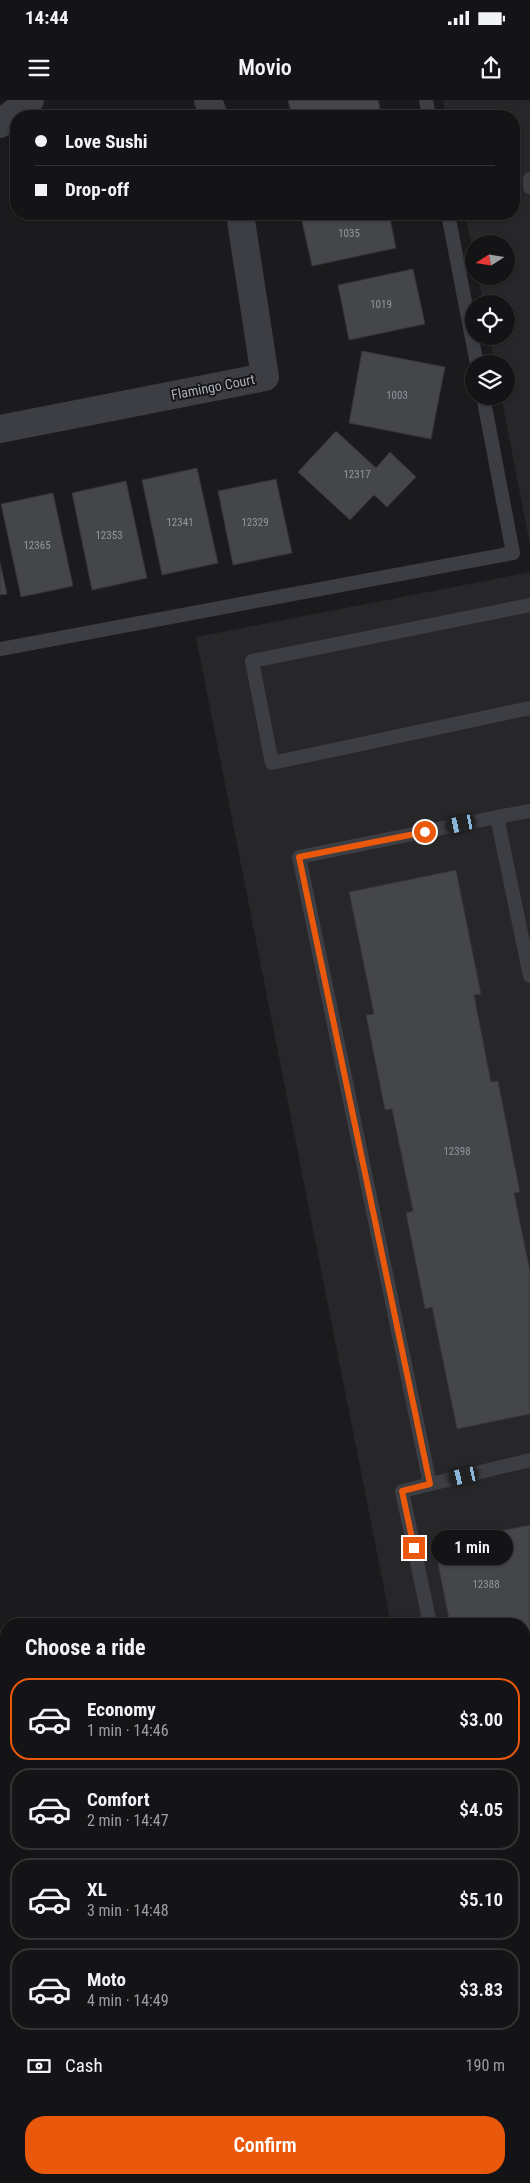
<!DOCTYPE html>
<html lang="en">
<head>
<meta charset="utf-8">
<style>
  :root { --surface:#141416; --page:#1d1d1f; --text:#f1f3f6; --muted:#9d9ea1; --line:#333335; --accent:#ea580c }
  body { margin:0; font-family:"Roboto Condensed",sans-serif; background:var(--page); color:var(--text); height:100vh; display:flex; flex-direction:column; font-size:19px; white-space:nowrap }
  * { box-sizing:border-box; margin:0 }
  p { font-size:16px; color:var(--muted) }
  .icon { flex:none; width:28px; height:28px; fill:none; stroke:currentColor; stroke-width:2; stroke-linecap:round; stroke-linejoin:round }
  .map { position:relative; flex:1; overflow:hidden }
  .sheet { position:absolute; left:0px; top:1518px; width:530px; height:566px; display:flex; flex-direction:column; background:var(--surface); border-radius:20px 20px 0 0; box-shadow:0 1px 4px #0004,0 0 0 1px var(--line) }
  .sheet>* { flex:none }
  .hud { position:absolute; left:10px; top:10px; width:510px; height:110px; border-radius:20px; box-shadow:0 1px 4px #0004,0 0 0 1px var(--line); display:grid; align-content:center; height:110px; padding:0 25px; background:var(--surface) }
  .needle { width:32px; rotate:258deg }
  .tools { position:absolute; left:465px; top:135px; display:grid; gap:10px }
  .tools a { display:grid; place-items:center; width:50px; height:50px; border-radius:50%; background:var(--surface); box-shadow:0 1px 4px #0004,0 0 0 1px var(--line); font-size:25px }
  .end { position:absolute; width:22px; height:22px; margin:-11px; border:6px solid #ea580c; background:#fff; box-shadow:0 0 0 2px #fff }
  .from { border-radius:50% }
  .bubble { position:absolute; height:35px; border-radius:18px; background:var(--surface); box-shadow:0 1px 4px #0004,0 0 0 1px var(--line); font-size:16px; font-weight:600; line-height:35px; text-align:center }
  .car { position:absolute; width:15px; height:30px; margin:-15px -8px; border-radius:6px; box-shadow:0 0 4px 1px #0007; background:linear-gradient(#222 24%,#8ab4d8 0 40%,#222 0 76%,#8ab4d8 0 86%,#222 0) }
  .hud b { display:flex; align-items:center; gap:18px; height:48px; font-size:19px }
  .hud b+b { border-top:1px solid var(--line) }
  .hud i { width:12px; height:12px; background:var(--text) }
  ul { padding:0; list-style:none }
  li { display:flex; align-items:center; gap:15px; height:82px; margin:0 10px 8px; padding:0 15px; border:2px solid var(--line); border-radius:20px }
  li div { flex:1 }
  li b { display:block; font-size:19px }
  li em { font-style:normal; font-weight:600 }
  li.on { border-color:var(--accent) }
  li>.icon { width:45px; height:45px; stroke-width:1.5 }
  h2 { padding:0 25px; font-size:22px; line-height:60px }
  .pay { display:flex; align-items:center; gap:12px; height:55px; padding:0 25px; font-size:19px }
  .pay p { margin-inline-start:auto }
  .action { display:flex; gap:10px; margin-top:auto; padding:10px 25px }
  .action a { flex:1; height:58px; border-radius:20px; background:var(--accent); color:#fff; font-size:20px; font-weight:600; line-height:58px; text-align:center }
  .status { display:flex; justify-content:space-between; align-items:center; height:35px; padding:0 25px; background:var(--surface); direction:ltr }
  .status svg { height:14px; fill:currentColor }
  header { display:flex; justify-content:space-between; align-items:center; height:65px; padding:0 25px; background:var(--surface); font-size:22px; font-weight:600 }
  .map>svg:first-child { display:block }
</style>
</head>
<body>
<div class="status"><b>14:44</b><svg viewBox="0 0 49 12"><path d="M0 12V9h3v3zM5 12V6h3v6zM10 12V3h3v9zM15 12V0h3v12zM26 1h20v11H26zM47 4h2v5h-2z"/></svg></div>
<header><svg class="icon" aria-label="menu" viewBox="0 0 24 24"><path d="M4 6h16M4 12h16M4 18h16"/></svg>Movio<svg class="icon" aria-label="share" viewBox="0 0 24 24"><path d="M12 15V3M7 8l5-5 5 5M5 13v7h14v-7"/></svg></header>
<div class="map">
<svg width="530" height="2083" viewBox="0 0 530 2083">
  <rect width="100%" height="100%" fill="#1b1b1d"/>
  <g fill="#27272a">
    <path d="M443,0H530V445L501,296H506V264H495L489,236H506V204H483L478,176H506V144H474V156L465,114H514V16H446Z"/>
    <path d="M530,472V1794L524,1795V1524H391L196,537Z"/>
  </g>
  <g fill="#45464a" stroke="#353539">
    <path d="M288,0H378L380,9L344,16H292Z"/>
    <path d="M317,114H389L396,148L312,166L301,117Z"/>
    <path d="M413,169L425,224L349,240L338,185Z"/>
    <path d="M362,251L445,267L431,339L349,323Z"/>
    <path d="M336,331L376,368L390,352L416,377L387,407L374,395L350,420L298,372Z"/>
    <path d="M197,368L218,463L162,475L142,380Z"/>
    <path d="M276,379L292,453L233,465L218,391Z"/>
    <path d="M126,381L147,478L92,490L72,393Z"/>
    <path d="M53,393L73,486L21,497L1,404Z"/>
    <path d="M0,462L7,494L0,495Z"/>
    <path d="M456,770L481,894L474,895L491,982L498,981L520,1092L514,1093L530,1171V1314L457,1329L432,1207L425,1209L406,1113L413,1111L392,1009L385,1010L366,915L374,914L349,792Z"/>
    <path d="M530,1425V1534L524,1536V1524H450L434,1444Z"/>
  </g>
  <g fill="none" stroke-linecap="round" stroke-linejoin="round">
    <path stroke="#414349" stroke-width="3" stroke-dasharray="2.5 4" stroke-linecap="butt" d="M199,2083L228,2078"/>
    <g stroke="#3d3e44" stroke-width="14">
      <path d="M426,0L429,16"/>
      <path d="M530,79V87"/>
      <path d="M448,114L477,264"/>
      <path d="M530,505L252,561L272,663L530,608"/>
      <path d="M0,549L513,453L483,296"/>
      <path d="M497,717L530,711"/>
      <path d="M430,1384L299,757L497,717L530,876"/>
      <path d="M430,1524L402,1391L530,1360"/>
      <path d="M524,1579L530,1578"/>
      <path d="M524,1773L530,1772"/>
    </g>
    <g stroke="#3d3e44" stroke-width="28">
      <path d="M208,0L214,16"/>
      <path d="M0,24L30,0"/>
      <path d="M0,329L265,277L240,114"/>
      <path d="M496,2078L497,2083"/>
    </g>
    <g stroke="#575961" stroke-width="28">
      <path d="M524,1875L530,1873"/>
      <path d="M524,1973L530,1971"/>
      <path d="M0,1974L6,1973"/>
      <path d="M0,2074L6,2073"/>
    </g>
  </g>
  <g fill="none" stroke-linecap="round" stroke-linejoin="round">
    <path stroke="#ea580c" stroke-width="6" d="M414,1448L402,1391L430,1384L299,757L425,732"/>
  </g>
  <g text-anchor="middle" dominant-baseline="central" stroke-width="4" stroke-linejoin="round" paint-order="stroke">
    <g font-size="11" fill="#9396a0">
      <text x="349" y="133">1035</text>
      <text x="381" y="204">1019</text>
      <text x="397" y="295">1003</text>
      <text x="357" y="374">12317</text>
      <text x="180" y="422">12341</text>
      <text x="255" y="422">12329</text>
      <text x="109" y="435">12353</text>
      <text x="37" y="445">12365</text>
      <text x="457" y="1051">12398</text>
      <text x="486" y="1484">12388</text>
    </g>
    <g font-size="14" fill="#adb1bd" stroke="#161618">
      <text transform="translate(213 287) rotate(-11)">Flamingo Court</text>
    </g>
  </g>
</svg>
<div class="tools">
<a><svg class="needle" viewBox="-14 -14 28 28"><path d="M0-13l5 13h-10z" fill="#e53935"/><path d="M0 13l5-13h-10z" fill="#9d9ea1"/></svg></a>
<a><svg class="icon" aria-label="locate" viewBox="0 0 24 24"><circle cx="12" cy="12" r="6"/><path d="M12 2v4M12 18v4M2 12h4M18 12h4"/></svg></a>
<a><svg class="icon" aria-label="layers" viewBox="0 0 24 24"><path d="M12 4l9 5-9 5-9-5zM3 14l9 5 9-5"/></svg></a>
</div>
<i class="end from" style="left:425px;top:732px"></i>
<i class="end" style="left:414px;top:1448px"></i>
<div class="bubble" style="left:431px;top:1430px;width:82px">1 min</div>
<i class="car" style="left:461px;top:724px;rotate:258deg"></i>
<i class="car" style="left:464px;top:1376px;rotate:257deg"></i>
<div class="hud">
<b><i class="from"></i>Love Sushi</b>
<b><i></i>Drop-off</b>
</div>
<section class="sheet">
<h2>Choose a ride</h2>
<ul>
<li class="on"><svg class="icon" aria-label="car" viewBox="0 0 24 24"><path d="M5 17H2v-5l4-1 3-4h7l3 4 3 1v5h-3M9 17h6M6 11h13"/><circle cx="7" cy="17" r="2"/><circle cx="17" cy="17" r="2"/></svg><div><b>Economy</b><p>1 min · 14:46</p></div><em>$3.00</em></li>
<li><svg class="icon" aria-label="car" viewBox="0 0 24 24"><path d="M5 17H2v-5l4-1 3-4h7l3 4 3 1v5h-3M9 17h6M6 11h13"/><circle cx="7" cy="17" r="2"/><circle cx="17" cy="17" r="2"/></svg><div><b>Comfort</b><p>2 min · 14:47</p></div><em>$4.05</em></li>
<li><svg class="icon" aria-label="car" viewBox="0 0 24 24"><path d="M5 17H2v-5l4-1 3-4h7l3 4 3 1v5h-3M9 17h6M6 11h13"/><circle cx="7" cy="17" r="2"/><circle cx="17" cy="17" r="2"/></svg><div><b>XL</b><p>3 min · 14:48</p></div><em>$5.10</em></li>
<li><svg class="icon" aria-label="car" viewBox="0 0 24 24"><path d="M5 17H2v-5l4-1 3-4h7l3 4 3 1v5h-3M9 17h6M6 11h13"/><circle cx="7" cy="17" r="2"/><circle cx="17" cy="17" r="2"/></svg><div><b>Moto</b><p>4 min · 14:49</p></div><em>$3.83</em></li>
</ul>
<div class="pay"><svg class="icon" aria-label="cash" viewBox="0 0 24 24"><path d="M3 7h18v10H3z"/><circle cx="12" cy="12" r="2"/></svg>Cash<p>190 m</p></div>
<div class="action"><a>Confirm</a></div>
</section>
</div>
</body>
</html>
